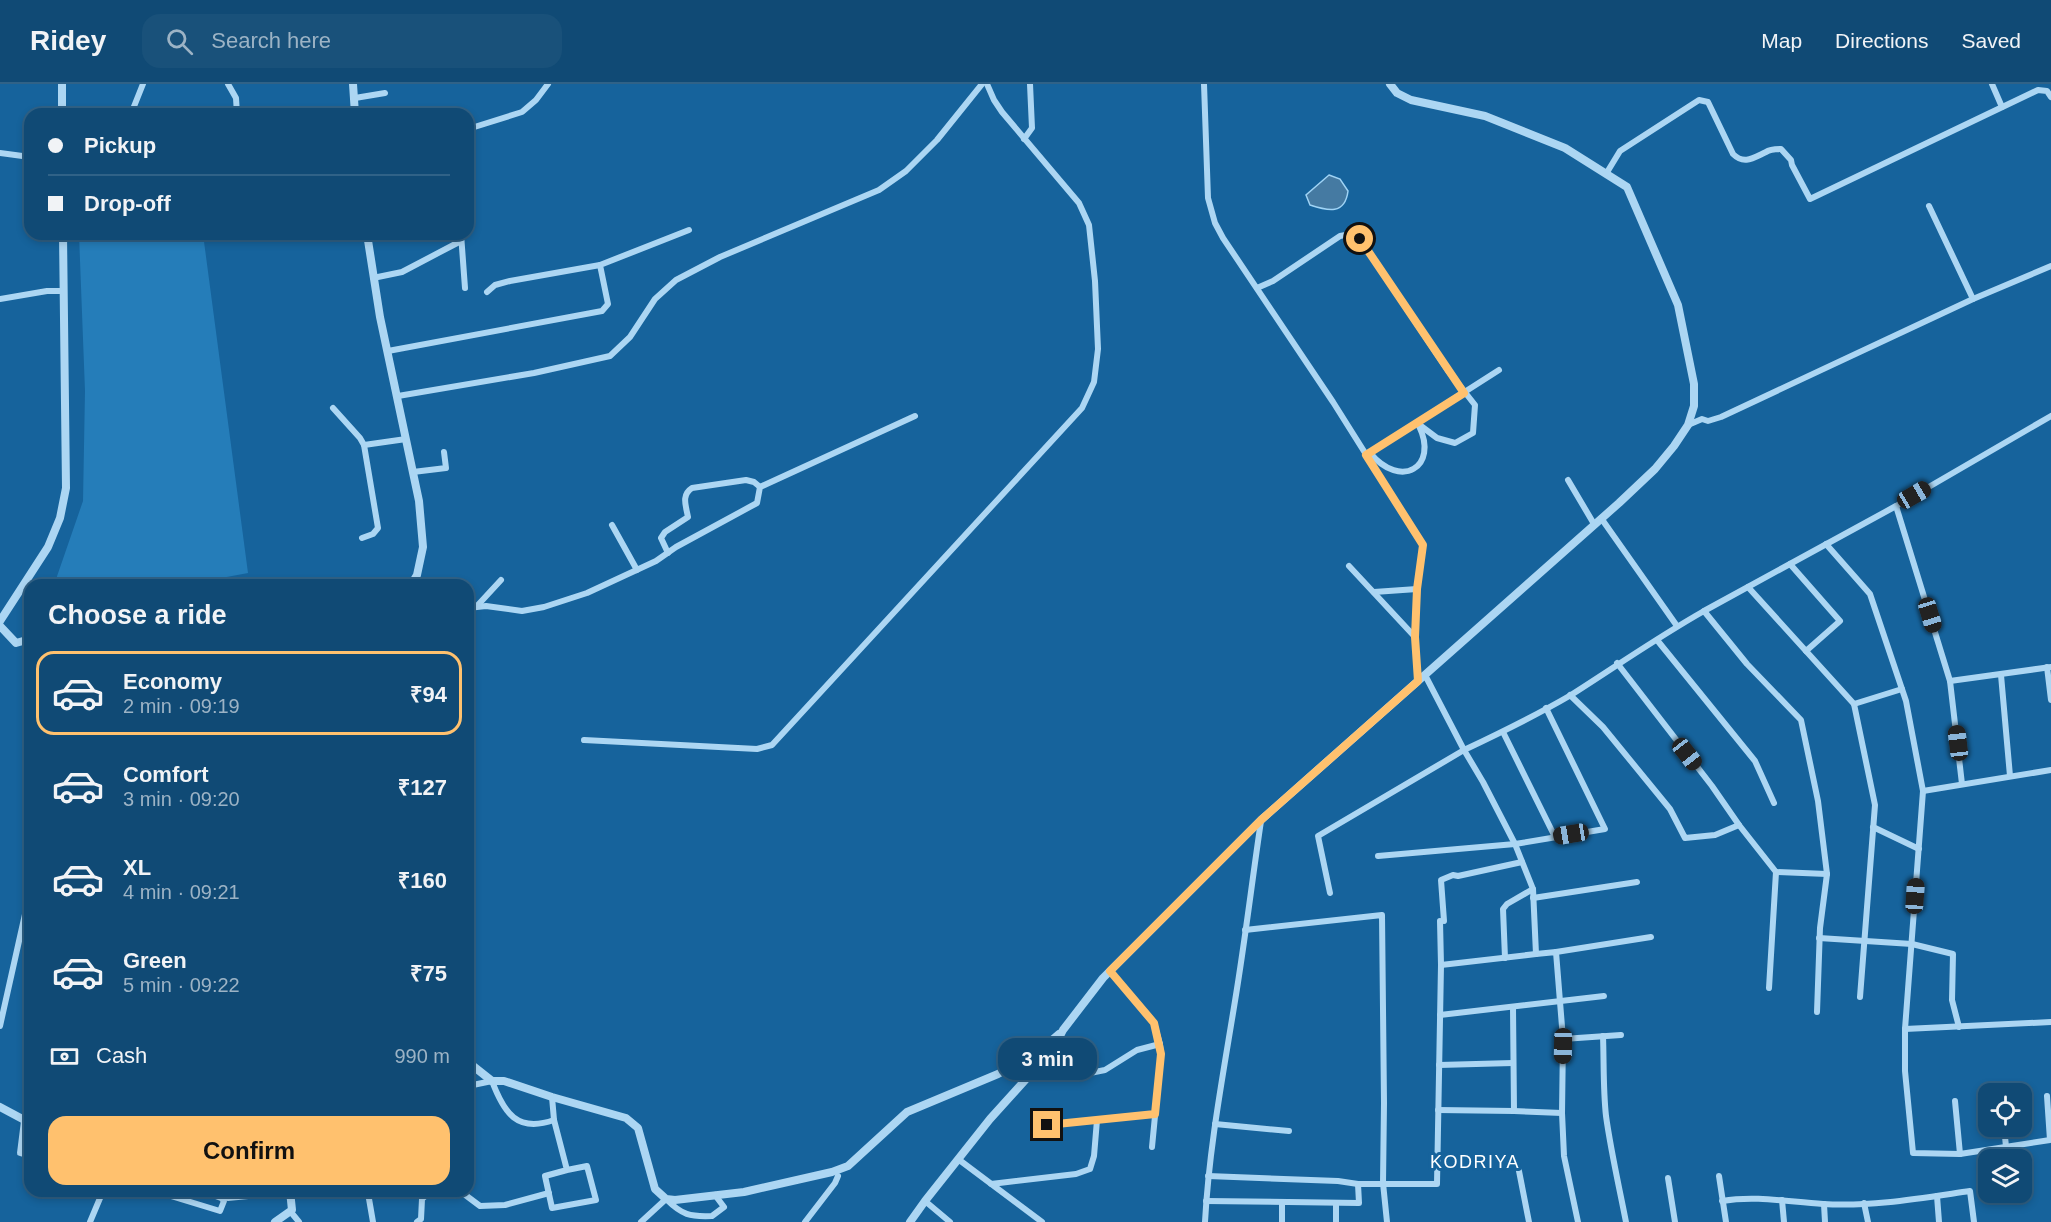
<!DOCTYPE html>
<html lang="en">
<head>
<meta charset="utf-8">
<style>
  :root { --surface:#104a75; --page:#19517a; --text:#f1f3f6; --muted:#9cb3c5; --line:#306287; --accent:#ffc16e }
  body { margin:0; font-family:Helvetica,sans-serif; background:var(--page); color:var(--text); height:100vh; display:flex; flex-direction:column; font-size:22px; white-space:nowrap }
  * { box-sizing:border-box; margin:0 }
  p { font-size:20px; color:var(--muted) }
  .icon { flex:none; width:33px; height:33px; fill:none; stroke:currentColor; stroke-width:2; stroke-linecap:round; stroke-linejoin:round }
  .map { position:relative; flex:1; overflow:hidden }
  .side { position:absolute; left:24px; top:495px; width:450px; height:618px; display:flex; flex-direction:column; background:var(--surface); border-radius:18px; box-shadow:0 3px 9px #0003,0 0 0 2px var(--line) }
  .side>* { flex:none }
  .banner { position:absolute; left:24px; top:24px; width:450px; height:132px; border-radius:18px; box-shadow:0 3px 9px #0003,0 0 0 2px var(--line); display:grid; align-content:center; height:132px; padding:0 24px; background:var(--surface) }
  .buttons { position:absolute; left:1978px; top:999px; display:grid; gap:12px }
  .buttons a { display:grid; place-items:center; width:54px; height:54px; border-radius:12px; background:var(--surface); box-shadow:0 3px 9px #0003,0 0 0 2px var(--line); font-size:30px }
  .end { position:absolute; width:27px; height:27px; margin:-14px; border:8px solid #ffc16e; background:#111; box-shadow:0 0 0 3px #111 }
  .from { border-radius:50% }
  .bubble { position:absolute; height:42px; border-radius:18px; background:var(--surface); box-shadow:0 3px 9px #0003,0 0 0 2px var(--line); font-size:20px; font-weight:700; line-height:42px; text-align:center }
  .car { position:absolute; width:18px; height:36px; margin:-18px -9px; border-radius:8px; box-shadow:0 0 4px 2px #0007; background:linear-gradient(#222 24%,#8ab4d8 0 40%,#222 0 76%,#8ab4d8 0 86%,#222 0) }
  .banner b { display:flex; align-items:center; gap:21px; height:57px; font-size:22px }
  .banner b+b { border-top:2px solid var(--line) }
  .banner i { width:15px; height:15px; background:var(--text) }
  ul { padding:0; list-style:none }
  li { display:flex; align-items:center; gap:18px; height:84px; margin:0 12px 9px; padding:0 12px; border:3px solid transparent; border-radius:18px }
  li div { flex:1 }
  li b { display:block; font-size:22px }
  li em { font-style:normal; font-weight:700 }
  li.active { border-color:var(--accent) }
  li>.icon { width:54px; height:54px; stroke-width:1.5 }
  h2 { padding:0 24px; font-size:27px; line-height:72px }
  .pay { display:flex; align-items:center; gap:15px; height:66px; padding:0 24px; font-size:22px }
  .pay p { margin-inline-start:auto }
  .cta { display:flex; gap:12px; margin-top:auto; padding:12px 24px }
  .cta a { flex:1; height:69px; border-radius:18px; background:var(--accent); color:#111; font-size:24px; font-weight:700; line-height:69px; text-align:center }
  header { display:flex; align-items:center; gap:36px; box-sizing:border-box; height:84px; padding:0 30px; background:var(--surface); border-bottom:2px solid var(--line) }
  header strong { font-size:28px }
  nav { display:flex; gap:33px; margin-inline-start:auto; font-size:21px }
  .search { width:420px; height:54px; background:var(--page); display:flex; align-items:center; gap:15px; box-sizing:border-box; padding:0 21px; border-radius:18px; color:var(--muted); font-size:22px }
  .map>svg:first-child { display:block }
</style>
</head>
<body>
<header>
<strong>Ridey</strong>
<div class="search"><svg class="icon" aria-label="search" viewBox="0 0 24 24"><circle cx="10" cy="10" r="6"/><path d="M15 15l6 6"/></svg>Search here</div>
<nav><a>Map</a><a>Directions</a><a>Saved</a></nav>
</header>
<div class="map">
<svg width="2051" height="1138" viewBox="0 0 2051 1138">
  <rect width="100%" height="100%" fill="#16639c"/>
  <path fill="#257db9" d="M79,150H203L248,489L184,501H54L83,417L85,307Z"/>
  <path fill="#457aa2" stroke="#9fd3f5" stroke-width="1.5" d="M1329,91L1340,95L1348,107C1345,131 1328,127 1310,121L1306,111Z"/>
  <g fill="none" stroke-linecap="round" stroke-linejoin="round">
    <g stroke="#acd6f3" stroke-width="6">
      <path d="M228,0L236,14L237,30"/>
      <path d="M1204,0L1208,114L1215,139L1223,154L1333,318L1423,461L1417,505L1415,553L1418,597"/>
      <path d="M1992,0L2002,23"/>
      <path d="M355,14L385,9"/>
      <path d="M131,30L143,0"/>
      <path d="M468,45L522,28L536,16L548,0"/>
      <path d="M1024,55L1032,44L1030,0"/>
      <path d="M0,69L30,73"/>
      <path d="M1606,90L1620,67L1699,16L1708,18L1733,70C1744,81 1753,74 1766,68C1770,65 1776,65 1781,65L1791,76L1792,81L1810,115L2038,6L2047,7L2051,13"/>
      <path d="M1929,122L1973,215"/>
      <path d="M461,150L465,204"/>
      <path d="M373,194L402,188L461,157"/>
      <path d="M1257,204L1273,197L1340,152L1351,150L1360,155L1449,288L1475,321L1473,349L1455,359L1437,354L1417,339"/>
      <path d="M487,208L495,201L510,197L600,181"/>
      <path d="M0,215L47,207H64"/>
      <path d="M388,267L602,227L608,220L600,181L689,146"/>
      <path d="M398,312L534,289L610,272L630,253L655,215L676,196L720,173L879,106L906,87L937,56L982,0"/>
      <path d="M333,324L360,354L364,361L406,355"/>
      <path d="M1688,341L1702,335L1708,337L1721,333L1973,215L2051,182"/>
      <path d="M1370,369C1401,406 1439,383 1419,342"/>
      <path d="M1366,371L1499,286"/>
      <path d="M413,388L446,384L444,368"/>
      <path d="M1568,396L1594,440"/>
      <path d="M1896,422L1950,597L1962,700"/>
      <path d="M1601,434L1677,542"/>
      <path d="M612,441L637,486"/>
      <path d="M362,454L373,450L378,444L364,361"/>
      <path d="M1826,460L1870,510L1906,617L1923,707L1905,945V987L1913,1069L1960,1070L2050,1056L2047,1012"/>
      <path d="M668,469L661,454L665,448L688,433C686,422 681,411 692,404L746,396L754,398L760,403"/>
      <path d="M1790,480L1840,537L1806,567"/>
      <path d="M1349,482L1415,553"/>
      <path d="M1748,503L1854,620L1875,721L1860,913"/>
      <path d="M1374,508L1417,505"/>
      <path d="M477,522L501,496"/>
      <path d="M468,524L486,522L522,527L544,523L587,509L656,477L676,463L757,419L760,403L915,332"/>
      <path d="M1704,527L1896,422L2051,332"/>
      <path d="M1657,556L1755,677L1774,719"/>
      <path d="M2047,583L2051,616"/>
      <path d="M2001,591L2010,692"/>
      <path d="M1950,597L2051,583"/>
      <path d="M1570,611L1603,643L1670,725L1685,754L1715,751L1739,741L1712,702L1617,579"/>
      <path d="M468,615L470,646L468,658"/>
      <path d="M1854,620L1902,605"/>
      <path d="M1503,648L1555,753"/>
      <path d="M584,656L757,665L772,661L1082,324L1094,298L1098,265L1095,197L1089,141L1079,119L1002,28L994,16L987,0"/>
      <path d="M1923,707L2051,686"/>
      <path d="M1739,741L1776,788L1769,904"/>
      <path d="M1873,743L1919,765"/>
      <path d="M1378,772L1515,760L1605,745L1546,624"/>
      <path d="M1776,788L1827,790"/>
      <path d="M1330,809L1318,752L1464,666L1425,591"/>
      <path d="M1533,814L1637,798"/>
      <path d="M1440,837L1441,881"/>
      <path d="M1444,837L1441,796L1453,791L1458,792L1522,778"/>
      <path d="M1245,846L1382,831L1384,1019L1383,1099L1387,1138"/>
      <path d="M1819,854L1912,860L1953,870L1952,916L1959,943"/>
      <path d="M1556,868L1651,853"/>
      <path d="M1505,874L1503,825L1507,820L1533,805"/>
      <path d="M1110,887L1154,939L1160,960"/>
      <path d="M1440,931L1604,912"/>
      <path d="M0,942L30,808"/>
      <path d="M1905,945L2051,938"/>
      <path d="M1603,952C1604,978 1603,1005 1606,1032C1611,1068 1619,1102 1626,1138"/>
      <path d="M1563,955L1621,951"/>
      <path d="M1047,972L1070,993L1105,986L1137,966L1160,960L1161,970L1152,1063"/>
      <path d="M1439,981L1513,979"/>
      <path d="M468,1002L492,997C504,1029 517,1049 554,1036"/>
      <path d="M552,1013L554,1036L567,1086L545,1092L552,1124L596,1116L587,1082L567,1086"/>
      <path d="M1955,1017L1960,1070"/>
      <path d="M1438,1026L1514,1027L1513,924"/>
      <path d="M1514,1027L1562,1029"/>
      <path d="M24,1037L20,1069L30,1072"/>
      <path d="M1215,1040L1289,1047"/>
      <path d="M1047,1041L1155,1030"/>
      <path d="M2004,1042L2006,1063"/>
      <path d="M958,1075L1042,1138"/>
      <path d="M1519,1087L1529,1138"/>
      <path d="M1208,1092L1338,1097L1358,1100H1437L1441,881L1536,870"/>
      <path d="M1719,1092L1726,1138"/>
      <path d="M1668,1094L1675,1138"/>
      <path d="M991,1100L1076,1090L1090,1085L1094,1072L1097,1036"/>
      <path d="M160,1107L161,1109L220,1127L224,1117L221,1114L202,1107"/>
      <path d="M460,1107L480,1122L505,1121L549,1109"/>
      <path d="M368,1109L373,1138"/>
      <path d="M1937,1112L1939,1138"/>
      <path d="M228,1114L259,1111L260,1107"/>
      <path d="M1782,1116L1784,1138"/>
      <path d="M925,1117L950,1138"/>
      <path d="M1206,1117L1359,1119L1358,1100"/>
      <path d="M1722,1117C1756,1111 1789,1118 1823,1120C1872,1123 1922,1114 1970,1107L1974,1138"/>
      <path d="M1282,1118V1138"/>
      <path d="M1864,1119L1868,1138"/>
      <path d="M1824,1120L1825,1138"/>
      <path d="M290,1127L299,1138"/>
      <path d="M90,1138L103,1107"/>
      <path d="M417,1138L421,1135L422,1115L431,1107"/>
      <path d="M641,1138L666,1115C682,1131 690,1133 712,1132L724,1123L715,1111"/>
      <path d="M805,1138L835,1099L838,1092"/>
      <path d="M1205,1138C1209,1064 1223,991 1235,917C1245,857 1252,797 1261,737"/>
      <path d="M1336,1138V1120"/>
      <path d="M1578,1138L1564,1072L1562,1029L1563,955L1556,868L1536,870L1533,805L1515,760L1483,698L1464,666C1500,649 1537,631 1571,611C1615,583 1658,553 1704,527L1747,580L1801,636L1818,717L1827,790L1820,844L1817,928"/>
    </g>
    <g stroke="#acd6f3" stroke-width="8">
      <path d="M62,0V30"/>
      <path d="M353,0L355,30"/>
      <path d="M367,150L380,233L419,417L423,463L417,491L411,501"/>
      <path d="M0,537L48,463L60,434L66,404L63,150"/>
      <path d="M0,542L16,559L30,555"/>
      <path d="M468,978L492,997H504L552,1013L626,1034L638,1044L655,1105L666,1115L675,1116L744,1108L832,1088L848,1082L907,1028L998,990L1037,969L1059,950"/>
      <path d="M0,1023L30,1039"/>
      <path d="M275,1138L292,1126L290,1107"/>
      <path d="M910,1138L925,1117L990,1035L1054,964L1063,946L1103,894L1261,736L1619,419L1655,385L1674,362L1688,341L1694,322V300L1678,221L1627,103L1565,64L1485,32L1411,16L1397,9L1390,0"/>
    </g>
  </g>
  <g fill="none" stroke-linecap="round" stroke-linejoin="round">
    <path stroke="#ffc16e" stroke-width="8" d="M1047,1041L1155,1030L1161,970L1154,939L1110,887L1261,736L1418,597L1415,553L1417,505L1423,461L1366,371L1464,309L1360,155"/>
  </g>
  <g text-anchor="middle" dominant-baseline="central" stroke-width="6" stroke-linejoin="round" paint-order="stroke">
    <g font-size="18" letter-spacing="1.5" fill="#fff" stroke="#16639c">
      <text x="1475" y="1078">KODRIYA</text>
    </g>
  </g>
</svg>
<div class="buttons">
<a><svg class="icon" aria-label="locate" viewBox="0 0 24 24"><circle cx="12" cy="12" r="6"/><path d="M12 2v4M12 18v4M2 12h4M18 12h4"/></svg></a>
<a><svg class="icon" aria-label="layers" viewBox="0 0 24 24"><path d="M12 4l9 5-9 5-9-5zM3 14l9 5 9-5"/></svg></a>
</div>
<i class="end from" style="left:1360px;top:155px"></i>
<i class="end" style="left:1047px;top:1041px"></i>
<div class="bubble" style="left:998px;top:954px;width:99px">3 min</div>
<i class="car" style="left:1914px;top:411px;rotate:60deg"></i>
<i class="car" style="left:1930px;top:531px;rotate:163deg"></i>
<i class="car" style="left:1958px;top:659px;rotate:353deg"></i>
<i class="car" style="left:1687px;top:670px;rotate:142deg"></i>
<i class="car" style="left:1571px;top:750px;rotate:261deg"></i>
<i class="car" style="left:1915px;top:812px;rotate:4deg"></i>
<i class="car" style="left:1563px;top:962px;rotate:181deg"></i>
<div class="banner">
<b><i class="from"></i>Pickup</b>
<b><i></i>Drop-off</b>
</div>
<section class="side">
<h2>Choose a ride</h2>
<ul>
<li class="active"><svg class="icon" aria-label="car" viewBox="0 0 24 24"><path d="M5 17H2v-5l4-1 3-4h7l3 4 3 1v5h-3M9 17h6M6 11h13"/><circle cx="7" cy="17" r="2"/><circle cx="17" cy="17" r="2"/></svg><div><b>Economy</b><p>2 min · 09:19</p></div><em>₹94</em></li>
<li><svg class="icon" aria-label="car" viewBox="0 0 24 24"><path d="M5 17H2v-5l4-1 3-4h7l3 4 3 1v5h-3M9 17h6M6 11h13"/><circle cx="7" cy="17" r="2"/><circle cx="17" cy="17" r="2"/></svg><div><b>Comfort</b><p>3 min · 09:20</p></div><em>₹127</em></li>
<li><svg class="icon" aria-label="car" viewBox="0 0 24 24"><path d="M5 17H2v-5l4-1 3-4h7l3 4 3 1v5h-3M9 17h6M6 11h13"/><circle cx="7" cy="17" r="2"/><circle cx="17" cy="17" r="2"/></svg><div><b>XL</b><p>4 min · 09:21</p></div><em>₹160</em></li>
<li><svg class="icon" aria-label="car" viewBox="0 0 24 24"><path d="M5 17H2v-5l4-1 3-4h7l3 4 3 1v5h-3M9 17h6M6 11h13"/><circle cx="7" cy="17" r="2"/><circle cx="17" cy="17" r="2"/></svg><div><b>Green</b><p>5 min · 09:22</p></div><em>₹75</em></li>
</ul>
<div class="pay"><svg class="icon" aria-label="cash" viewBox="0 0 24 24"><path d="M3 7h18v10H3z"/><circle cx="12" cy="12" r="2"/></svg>Cash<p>990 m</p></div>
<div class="cta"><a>Confirm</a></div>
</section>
</div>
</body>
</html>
